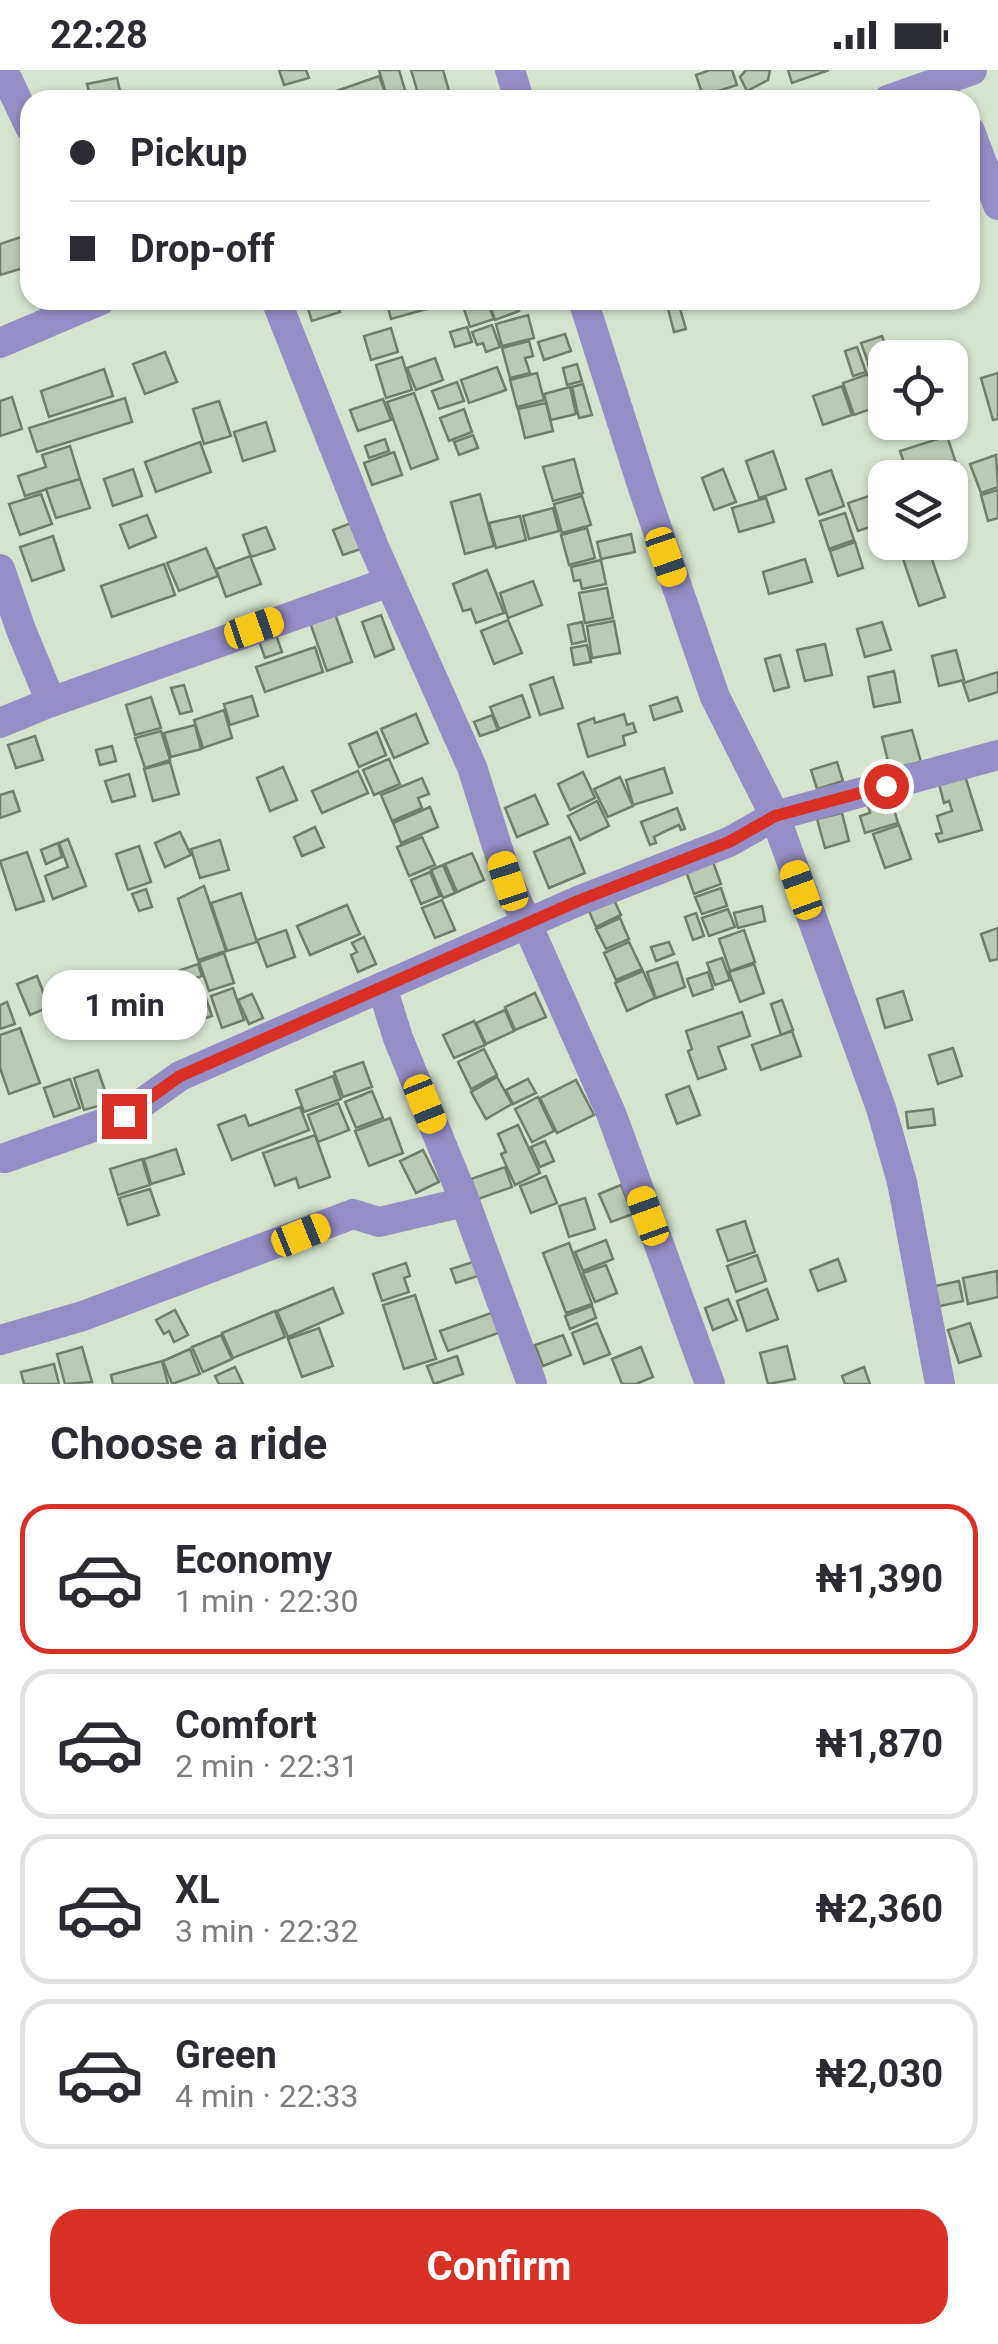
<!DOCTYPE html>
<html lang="en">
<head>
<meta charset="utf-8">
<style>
  :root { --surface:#fff; --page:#f2f2f3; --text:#2b2b33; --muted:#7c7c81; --line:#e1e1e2; --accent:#d93025 }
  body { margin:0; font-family:Roboto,sans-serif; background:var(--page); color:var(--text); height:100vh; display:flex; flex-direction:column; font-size:38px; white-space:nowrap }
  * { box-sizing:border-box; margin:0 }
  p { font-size:32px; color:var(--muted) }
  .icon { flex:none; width:55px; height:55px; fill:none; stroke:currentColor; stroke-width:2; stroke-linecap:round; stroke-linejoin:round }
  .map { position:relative; height:1314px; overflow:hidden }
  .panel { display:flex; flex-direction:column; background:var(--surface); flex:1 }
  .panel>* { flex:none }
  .guide { position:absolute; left:20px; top:20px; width:960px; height:220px; border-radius:30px; box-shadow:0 2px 8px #0004; display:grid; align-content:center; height:220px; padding:0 50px; background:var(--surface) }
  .tools { position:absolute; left:868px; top:270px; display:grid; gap:20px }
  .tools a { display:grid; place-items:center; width:100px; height:100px; border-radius:20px; background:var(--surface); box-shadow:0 2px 8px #0004; font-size:50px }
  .end { position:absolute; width:45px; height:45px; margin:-22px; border:12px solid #d93025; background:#fff; box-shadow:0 0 0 5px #fff }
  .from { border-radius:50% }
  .bubble { position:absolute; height:70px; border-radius:30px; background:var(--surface); box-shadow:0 2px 8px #0004; font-size:32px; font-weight:700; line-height:70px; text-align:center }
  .car { position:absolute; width:30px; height:60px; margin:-30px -15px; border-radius:12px; box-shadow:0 0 8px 2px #0007; background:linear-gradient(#f5c518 24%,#345 0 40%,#f5c518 0 76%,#345 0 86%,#f5c518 0) }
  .guide b { display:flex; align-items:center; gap:35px; height:95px; font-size:38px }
  .guide b+b { border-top:2px solid var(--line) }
  .guide i { width:25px; height:25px; background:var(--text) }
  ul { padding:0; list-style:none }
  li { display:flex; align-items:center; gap:30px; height:150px; margin:0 20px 15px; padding:0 30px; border:5px solid var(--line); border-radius:30px }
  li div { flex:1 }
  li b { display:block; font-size:38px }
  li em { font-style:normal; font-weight:700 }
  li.active { border-color:var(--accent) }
  li>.icon { width:90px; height:90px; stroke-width:1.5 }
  h2 { padding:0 50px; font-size:45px; line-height:120px }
  .primary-button { display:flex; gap:20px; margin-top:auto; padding:20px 50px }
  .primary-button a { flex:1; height:115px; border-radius:30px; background:var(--accent); color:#fff; font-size:40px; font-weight:700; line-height:115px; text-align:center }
  .status { display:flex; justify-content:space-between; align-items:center; height:70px; padding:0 50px; background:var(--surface); direction:ltr }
  .status svg { height:28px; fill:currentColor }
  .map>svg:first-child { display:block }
</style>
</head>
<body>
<div class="status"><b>22:28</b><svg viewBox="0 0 49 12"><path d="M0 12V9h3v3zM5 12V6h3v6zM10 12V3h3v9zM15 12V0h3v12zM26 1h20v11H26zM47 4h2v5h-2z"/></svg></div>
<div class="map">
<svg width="998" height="1314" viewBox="0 0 998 1314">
  <rect width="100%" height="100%" fill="#d4e4ce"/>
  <g fill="#bbcab5" stroke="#707e6a" stroke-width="2.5">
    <path d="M279,0H306L309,8L284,15Z"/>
    <path d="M379,0H399L407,27L388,30Z"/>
    <path d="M411,0H443L449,21L420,30Z"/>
    <path d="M710,0H732L737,15L703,26L696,5Z"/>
    <path d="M746,0H770L768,10L747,21L740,7Z"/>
    <path d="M788,0H829L792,13Z"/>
    <path d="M379,6L388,30H327L325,25Z"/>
    <path d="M117,8L122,30H91L87,14Z"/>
    <path d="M30,164V196L0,205V174Z"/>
    <path d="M305,230H336L340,242L312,251Z"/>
    <path d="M386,230H455V231L391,249Z"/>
    <path d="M473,230H487L494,249L470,257L464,239L475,235Z"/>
    <path d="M488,230H515L519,241L495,250Z"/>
    <path d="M678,232L686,259L674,262L667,235Z"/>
    <path d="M528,245L534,268L502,276L496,254Z"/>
    <path d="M492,255L500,277L486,282L483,273L477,275L472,262Z"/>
    <path d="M467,257L472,272L455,277L450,262Z"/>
    <path d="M391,258L398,282L371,290L364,266Z"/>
    <path d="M565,264L571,281L544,290L538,272Z"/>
    <path d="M882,266L888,284L868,292L861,273Z"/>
    <path d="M529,271L533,286L525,288L530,303L510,308L502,278Z"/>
    <path d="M857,277L866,302L853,306L845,281Z"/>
    <path d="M165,282L177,312L145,324L133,294Z"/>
    <path d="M402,287L412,320L386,328L376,295Z"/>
    <path d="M435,288L443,310L416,320L407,298Z"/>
    <path d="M885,288V311L875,314L868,294Z"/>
    <path d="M577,294L582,311L567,315L563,298Z"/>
    <path d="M497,297L506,320L469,333L461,310Z"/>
    <path d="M104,299L113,326L49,347L41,321Z"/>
    <path d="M537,303L544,330L517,337L510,310Z"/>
    <path d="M998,303V349L993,350L981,308Z"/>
    <path d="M868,304L879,336L854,345L843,313Z"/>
    <path d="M457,312L464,331L439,339L432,321Z"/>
    <path d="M583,314L592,345L579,348L572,317Z"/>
    <path d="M842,316L852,345L823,355L813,326Z"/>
    <path d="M570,317L576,344L551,350L544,324Z"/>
    <path d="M414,323L438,389L411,399L387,332Z"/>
    <path d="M12,327L22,359L0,366V331Z"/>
    <path d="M125,328L132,352L37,382L29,358Z"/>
    <path d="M383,329L391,350L358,361L350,340Z"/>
    <path d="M219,331L231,366L204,374L193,339Z"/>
    <path d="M546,333L553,361L525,368L518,339Z"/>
    <path d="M464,339L472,362L449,371L440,348Z"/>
    <path d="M266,352L275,381L243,391L234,362Z"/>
    <path d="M889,352H940L894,368Z"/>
    <path d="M473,365L478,378L459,385L454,372Z"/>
    <path d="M947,366L956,393L909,408L900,381Z"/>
    <path d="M385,369L389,381L369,388L365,376Z"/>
    <path d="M200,372L211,402L156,422L145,392Z"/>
    <path d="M70,376L80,409L25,426L18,406L46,397L42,385Z"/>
    <path d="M773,381L786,419L759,428L746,391Z"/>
    <path d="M394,382L402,405L372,415L364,393Z"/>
    <path d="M996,385L998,417L981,423L970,394Z"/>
    <path d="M574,389L583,423L553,431L543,397Z"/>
    <path d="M133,399L142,426L113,436L104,409Z"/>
    <path d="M723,399L736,432L714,440L702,408Z"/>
    <path d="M831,400L844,436L819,445L806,409Z"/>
    <path d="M80,409L90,438L56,448L46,419Z"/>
    <path d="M998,420V448L988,451L981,425Z"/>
    <path d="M878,423L885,452L858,461L848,433Z"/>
    <path d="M41,424L52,454L20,465L9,434Z"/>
    <path d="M480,424L494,476L465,484L451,432Z"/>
    <path d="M582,426L591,455L562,463L554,434Z"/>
    <path d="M766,428L774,452L739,462L732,438Z"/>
    <path d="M553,438L559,461L529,469L523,446Z"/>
    <path d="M845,443L854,470L829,479L820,451Z"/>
    <path d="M147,445L156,467L129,478L120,455Z"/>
    <path d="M520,446L526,470L496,478L489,453Z"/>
    <path d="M351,453L361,479L343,485L333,460Z"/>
    <path d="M266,457L275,479L251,487L243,465Z"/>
    <path d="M587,458L595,488L569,495L561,465Z"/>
    <path d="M631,464L635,482L601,489L597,472Z"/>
    <path d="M53,466L64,500L32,511L20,477Z"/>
    <path d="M855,472L863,498L838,506L830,481Z"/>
    <path d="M206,478L218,506L179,521L167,493Z"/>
    <path d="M928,478L945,527L919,536L902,486Z"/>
    <path d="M250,486L261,514L226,527L216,499Z"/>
    <path d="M805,489L812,512L769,524L763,502Z"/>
    <path d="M601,490L606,514L582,519L580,510L574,511L571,497Z"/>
    <path d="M164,494L175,525L112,547L101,516Z"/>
    <path d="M487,500L504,543L476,553L471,539L463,541L453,514Z"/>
    <path d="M533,511L542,535L508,548L500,523Z"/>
    <path d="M607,518L613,548L585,553L579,523Z"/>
    <path d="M333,538L352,592L327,601L308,547Z"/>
    <path d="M381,545L394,579L375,587L362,552Z"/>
    <path d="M508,550L522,583L494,594L481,561Z"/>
    <path d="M614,551L620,583L592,588L587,556Z"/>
    <path d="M582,552L586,571L572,574L568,555Z"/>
    <path d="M882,552L891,580L865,587L857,559Z"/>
    <path d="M275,562L282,582L265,588L258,568Z"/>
    <path d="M825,574L832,605L805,611L797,580Z"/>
    <path d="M587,575L591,592L574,595L571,578Z"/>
    <path d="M315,577L323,602L265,622L256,597Z"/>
    <path d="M956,580L964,610L939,616L932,586Z"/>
    <path d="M780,585L789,617L774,621L765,589Z"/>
    <path d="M894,601L900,632L874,637L868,607Z"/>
    <path d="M998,602V622L969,631L963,613Z"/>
    <path d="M553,607L563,638L540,645L530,615Z"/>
    <path d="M184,615L192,641L180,644L171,618Z"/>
    <path d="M522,625L530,647L499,659L490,637Z"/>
    <path d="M252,626L258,646L230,655L224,634Z"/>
    <path d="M151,627L161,658L135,665L126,635Z"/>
    <path d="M677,627L682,641L654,650L650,636Z"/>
    <path d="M224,640L232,668L203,678L194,650Z"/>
    <path d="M416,644L428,673L394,688L381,659Z"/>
    <path d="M624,644L627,655L633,653L636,662L623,666L625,675L588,687L578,654L594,648L595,653Z"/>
    <path d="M492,645L498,660L480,666L474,652Z"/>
    <path d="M195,655L201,679L171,687L164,663Z"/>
    <path d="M912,660L921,692L890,699L882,667Z"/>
    <path d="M161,661L170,690L145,698L135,668Z"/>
    <path d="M377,662L386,685L359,697L349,674Z"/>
    <path d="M35,666L43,690L16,698L8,675Z"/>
    <path d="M112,676L116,691L100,695L96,680Z"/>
    <path d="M389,689L400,714L374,725L363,700Z"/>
    <path d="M170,692L179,724L153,731L144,699Z"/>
    <path d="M837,692L843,711L817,719L811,700Z"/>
    <path d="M283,697L297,730L270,741L257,708Z"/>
    <path d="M664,698L672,723L633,735L626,710Z"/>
    <path d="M358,701L368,723L322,743L312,721Z"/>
    <path d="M583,702L595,728L570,740L558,714Z"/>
    <path d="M129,704L135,726L112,732L105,711Z"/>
    <path d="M965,706L982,760L939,772L936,764L942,763L937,746L952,741L949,731L944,733L939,714Z"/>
    <path d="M620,707L633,736L608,747L594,719Z"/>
    <path d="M422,708L429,724L418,728L422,738L392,751L381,725Z"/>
    <path d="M13,721L20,741L0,748V725Z"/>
    <path d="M535,725L548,754L517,767L505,738Z"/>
    <path d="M890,726L898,753L865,763L860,746L870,743L867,733Z"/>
    <path d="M597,731L609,756L580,770L568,746Z"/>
    <path d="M430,737L438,757L401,773L393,753Z"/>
    <path d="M677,738L685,759L681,760L679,755L668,760L654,767L656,773L650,775L641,752Z"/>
    <path d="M842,743L849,771L825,778L817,749Z"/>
    <path d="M899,755L911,789L885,798L873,764Z"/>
    <path d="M315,757L324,777L302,786L294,767Z"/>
    <path d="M180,762L191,785L165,797L155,773Z"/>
    <path d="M422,767L435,795L409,806L397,777Z"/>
    <path d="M570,767L585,803L549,818L534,782Z"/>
    <path d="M68,769L86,816L53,829L45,806L68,797L59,773Z"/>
    <path d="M220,770L229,800L200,808L191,779Z"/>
    <path d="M58,773L62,787L46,794L41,780Z"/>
    <path d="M139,776L151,812L128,820L116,784Z"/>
    <path d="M27,782L44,831L16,840L0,791Z"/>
    <path d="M472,783L484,810L457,822L445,794Z"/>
    <path d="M713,792L721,814L694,824L686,801Z"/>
    <path d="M443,795L455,823L443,828L431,800Z"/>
    <path d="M430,802L440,826L421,834L411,810Z"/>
    <path d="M204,816L226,881L198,890L178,829Z"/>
    <path d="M721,818L727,836L702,844L695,827Z"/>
    <path d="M146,819L152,837L139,841L132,824Z"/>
    <path d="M241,823L257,872L227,881L211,833Z"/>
    <path d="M442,830L455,860L435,868L422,838Z"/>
    <path d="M614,830L621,845L596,857L589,841Z"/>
    <path d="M347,835L360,864L310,885L297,856Z"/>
    <path d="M762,836L765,851L738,858L734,843Z"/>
    <path d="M728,839L735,857L709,866L702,848Z"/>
    <path d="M696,843L704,866L693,870L685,847Z"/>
    <path d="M620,848L629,869L606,879L596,859Z"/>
    <path d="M998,858V889L990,891L981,864Z"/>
    <path d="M286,860L295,887L267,897L257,870Z"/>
    <path d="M744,860L755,892L730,901L719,869Z"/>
    <path d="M364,867L376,894L358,902L351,885L357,882L352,873Z"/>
    <path d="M629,872L642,899L616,910L604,883Z"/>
    <path d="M669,872L674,884L656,891L651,877Z"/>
    <path d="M224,883L234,913L209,921L199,892Z"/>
    <path d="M722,888L730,910L715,915L707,893Z"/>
    <path d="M677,892L685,917L656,928L647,902Z"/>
    <path d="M198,894L202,906L180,914L175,902Z"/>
    <path d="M754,894L764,923L740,932L729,902Z"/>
    <path d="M643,901L655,928L627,941L615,913Z"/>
    <path d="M708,902L713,919L693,926L687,909Z"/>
    <path d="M37,906L49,937L30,945L17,914Z"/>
    <path d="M233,918L244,950L222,958L211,926Z"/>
    <path d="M903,921L912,950L885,958L877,929Z"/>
    <path d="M204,923L212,946L178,957L170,935Z"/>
    <path d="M535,923L546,947L515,960L505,937Z"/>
    <path d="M252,924L263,948L249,954L238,930Z"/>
    <path d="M782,930L793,960L781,965L771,934Z"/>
    <path d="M7,932L15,954L0,959V935Z"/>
    <path d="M79,936L86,957L59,966L52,945Z"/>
    <path d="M505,940L514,961L486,974L476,953Z"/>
    <path d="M742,942L750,966L718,977L726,999L698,1009L688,981L692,979L686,961Z"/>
    <path d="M474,951L485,975L454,988L443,965Z"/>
    <path d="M20,958L40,1013L9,1024L0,998V965Z"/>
    <path d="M792,961L801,986L761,1000L752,975Z"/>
    <path d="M953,978L962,1006L938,1014L929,985Z"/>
    <path d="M484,979L497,1005L471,1019L458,992Z"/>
    <path d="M363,992L372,1017L343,1027L334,1002Z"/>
    <path d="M98,1000L109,1033L84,1040L74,1008Z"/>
    <path d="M333,1006L341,1029L304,1042L296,1020Z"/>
    <path d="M497,1007L512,1034L486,1049L471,1022Z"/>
    <path d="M70,1009L80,1038L54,1047L44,1018Z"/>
    <path d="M528,1009L536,1023L513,1034L506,1020Z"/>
    <path d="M576,1010L594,1045L557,1063L540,1028Z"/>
    <path d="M689,1016L700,1045L677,1054L666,1025Z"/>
    <path d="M372,1021L383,1048L356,1058L345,1032Z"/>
    <path d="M538,1027L554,1061L532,1072L515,1039Z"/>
    <path d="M338,1033L349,1060L318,1072L308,1045Z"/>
    <path d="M300,1037L309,1060L232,1090L218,1055L245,1045L249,1056Z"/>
    <path d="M933,1039L935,1055L908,1058L906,1042Z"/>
    <path d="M390,1048L403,1083L369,1096L355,1061Z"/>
    <path d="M518,1055L540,1103L515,1115L501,1084L506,1082L498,1064Z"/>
    <path d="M315,1065L330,1107L299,1118L296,1108L275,1116L263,1083Z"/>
    <path d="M545,1071L554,1091L540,1097L531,1077Z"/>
    <path d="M176,1079L184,1104L151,1114L144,1089Z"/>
    <path d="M423,1080L439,1112L416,1123L400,1091Z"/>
    <path d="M142,1089L150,1115L118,1125L110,1099Z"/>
    <path d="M505,1097L512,1117L478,1129L471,1109Z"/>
    <path d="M546,1106L557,1133L531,1143L520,1116Z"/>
    <path d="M621,1115L633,1144L611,1152L599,1124Z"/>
    <path d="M150,1119L159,1145L128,1155L119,1128Z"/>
    <path d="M585,1128L595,1159L569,1167L559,1136Z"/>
    <path d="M745,1151L755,1182L728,1191L717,1160Z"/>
    <path d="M606,1170L613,1189L583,1201L575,1182Z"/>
    <path d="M569,1173L592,1234L566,1243L543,1183Z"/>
    <path d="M757,1185L766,1211L736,1222L727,1196Z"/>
    <path d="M838,1189L846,1211L818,1221L810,1200Z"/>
    <path d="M476,1191L481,1205L456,1213L451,1199Z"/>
    <path d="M406,1193L410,1206L404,1208L409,1222L382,1231L373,1204Z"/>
    <path d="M606,1195L617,1223L595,1232L583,1203Z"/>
    <path d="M997,1201L998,1227L968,1234L963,1208Z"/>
    <path d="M959,1211L963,1231L931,1238L926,1218Z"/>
    <path d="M333,1218L343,1243L288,1267L277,1241Z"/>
    <path d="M767,1219L778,1249L747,1261L737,1231Z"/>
    <path d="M415,1225L436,1289L404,1299L383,1235Z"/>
    <path d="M728,1229L737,1250L713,1260L705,1238Z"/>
    <path d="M592,1236L596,1248L570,1259L565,1246Z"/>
    <path d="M175,1240L188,1265L174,1272L169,1261L164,1264L156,1250Z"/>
    <path d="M275,1241L285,1267L233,1288L222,1263Z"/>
    <path d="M494,1242L501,1262L448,1281L440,1261Z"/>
    <path d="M597,1253L610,1284L584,1294L572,1263Z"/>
    <path d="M970,1253L981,1286L959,1293L948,1260Z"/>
    <path d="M319,1258L333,1296L302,1307L288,1269Z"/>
    <path d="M221,1265L232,1289L203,1302L192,1277Z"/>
    <path d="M563,1265L571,1285L543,1296L535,1275Z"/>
    <path d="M787,1276L795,1309L768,1314L760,1283Z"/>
    <path d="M82,1277L92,1312L65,1314L57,1284Z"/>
    <path d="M641,1277L653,1307L636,1314H622L612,1289Z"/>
    <path d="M190,1279L200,1304L172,1314L163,1291Z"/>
    <path d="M457,1286L463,1304L434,1314L427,1296Z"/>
    <path d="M162,1291L168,1314H113L111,1305Z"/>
    <path d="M54,1294L59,1314H24L21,1302Z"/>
    <path d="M235,1297L243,1314H219L215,1306Z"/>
    <path d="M864,1297L870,1314H845L842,1306Z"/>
  </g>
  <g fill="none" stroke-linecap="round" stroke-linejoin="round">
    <g stroke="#958dc5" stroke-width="30">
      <path d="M3,0L30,57"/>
      <path d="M510,0L519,30"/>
      <path d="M888,30L972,0"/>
      <path d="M970,61L998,135"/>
      <path d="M276,230L374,477L472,697L508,811L611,1043L710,1314"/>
      <path d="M583,230L643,418L715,627L775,746L881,1038L902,1112L940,1314"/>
      <path d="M0,273L101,230"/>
      <path d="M0,499L21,560L51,632L389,512"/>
      <path d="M0,653L51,632"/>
      <path d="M382,917L398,968L465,1132L532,1314"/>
      <path d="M5,1088L124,1046L180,1006L578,831L729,772L775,746L998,685"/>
      <path d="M0,1270L83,1246L353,1144L379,1152L465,1132"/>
    </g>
  </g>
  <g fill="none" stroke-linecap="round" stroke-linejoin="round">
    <path stroke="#d93025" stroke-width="12" d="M124,1046L180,1006L578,831L729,772L775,746L886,716"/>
  </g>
</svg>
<div class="tools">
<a><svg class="icon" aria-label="locate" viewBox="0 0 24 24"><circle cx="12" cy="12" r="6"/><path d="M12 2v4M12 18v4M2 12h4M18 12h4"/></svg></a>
<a><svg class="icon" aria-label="layers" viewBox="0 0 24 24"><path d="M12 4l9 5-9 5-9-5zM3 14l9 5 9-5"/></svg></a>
</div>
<i class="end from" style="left:886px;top:716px"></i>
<i class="end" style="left:124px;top:1046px"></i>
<div class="bubble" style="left:42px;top:900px;width:165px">1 min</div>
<i class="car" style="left:666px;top:487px;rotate:161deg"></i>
<i class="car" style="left:254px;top:558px;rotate:71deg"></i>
<i class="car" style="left:508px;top:811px;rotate:342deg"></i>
<i class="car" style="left:801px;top:820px;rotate:340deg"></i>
<i class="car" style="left:425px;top:1034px;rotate:158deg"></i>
<i class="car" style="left:648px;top:1146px;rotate:340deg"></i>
<i class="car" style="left:301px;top:1165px;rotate:68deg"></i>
<div class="guide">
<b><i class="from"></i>Pickup</b>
<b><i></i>Drop-off</b>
</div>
</div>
<section class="panel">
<h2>Choose a ride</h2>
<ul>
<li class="active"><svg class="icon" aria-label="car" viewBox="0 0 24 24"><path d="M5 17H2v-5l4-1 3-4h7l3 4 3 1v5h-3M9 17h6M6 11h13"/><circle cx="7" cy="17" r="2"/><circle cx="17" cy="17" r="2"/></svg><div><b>Economy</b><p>1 min · 22:30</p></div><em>₦1,390</em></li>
<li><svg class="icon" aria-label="car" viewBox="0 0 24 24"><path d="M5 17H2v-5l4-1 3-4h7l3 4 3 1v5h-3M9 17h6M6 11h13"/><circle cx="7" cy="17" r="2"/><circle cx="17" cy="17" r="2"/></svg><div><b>Comfort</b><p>2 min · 22:31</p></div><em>₦1,870</em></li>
<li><svg class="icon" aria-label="car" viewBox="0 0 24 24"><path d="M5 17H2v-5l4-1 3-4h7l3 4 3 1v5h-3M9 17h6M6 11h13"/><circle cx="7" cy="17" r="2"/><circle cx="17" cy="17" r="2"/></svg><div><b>XL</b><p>3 min · 22:32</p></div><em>₦2,360</em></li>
<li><svg class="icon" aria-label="car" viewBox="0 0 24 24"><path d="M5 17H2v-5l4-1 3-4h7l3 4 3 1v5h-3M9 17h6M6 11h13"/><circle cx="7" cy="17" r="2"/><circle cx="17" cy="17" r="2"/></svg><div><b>Green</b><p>4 min · 22:33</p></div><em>₦2,030</em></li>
</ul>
<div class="primary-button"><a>Confirm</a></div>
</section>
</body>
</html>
